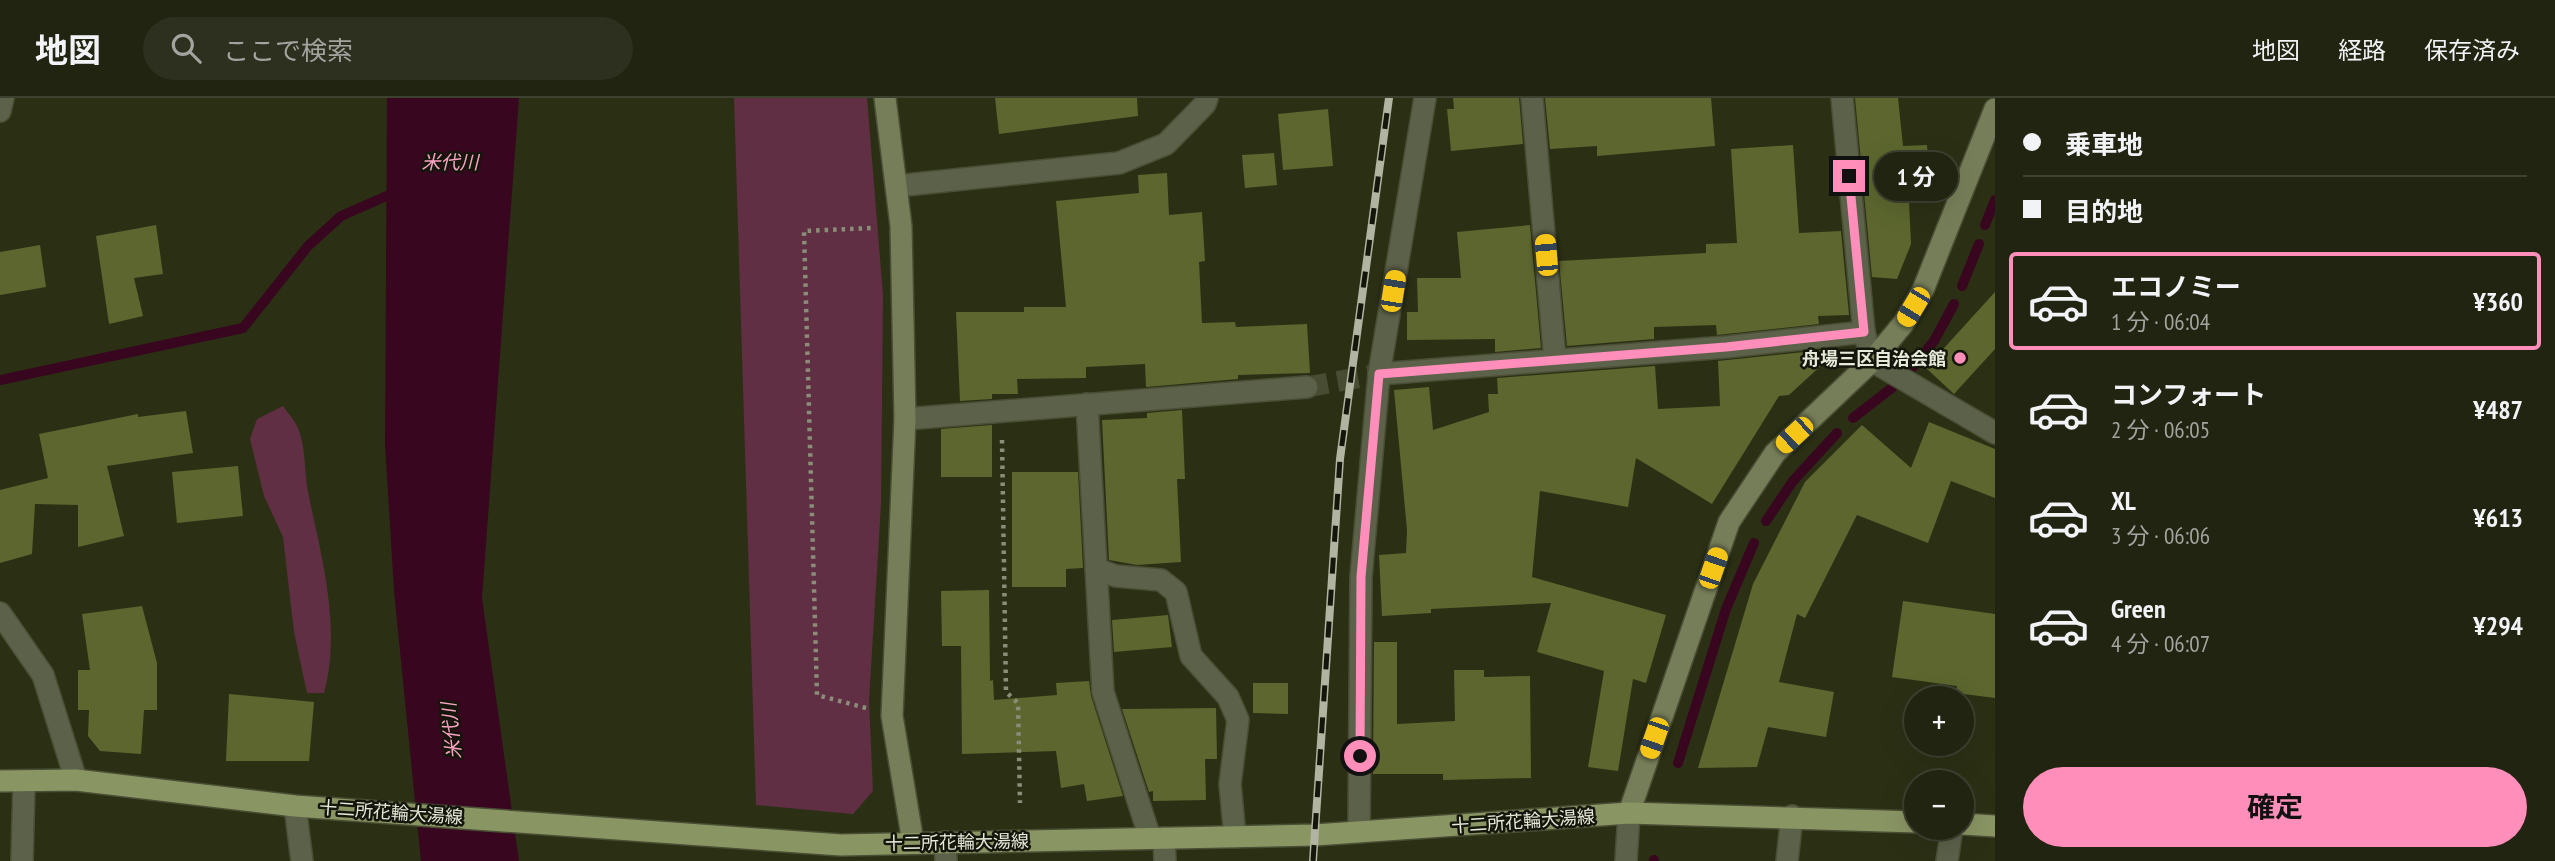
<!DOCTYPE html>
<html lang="ja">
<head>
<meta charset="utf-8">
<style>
  :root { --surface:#202410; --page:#2d301e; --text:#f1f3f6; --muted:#a2a49f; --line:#3d4130; --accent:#ff8eba }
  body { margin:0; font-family:"PT Sans Narrow","Noto Sans JP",sans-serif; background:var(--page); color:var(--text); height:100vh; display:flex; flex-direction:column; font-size:26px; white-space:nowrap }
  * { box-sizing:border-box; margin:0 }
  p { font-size:23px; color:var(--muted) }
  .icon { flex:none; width:38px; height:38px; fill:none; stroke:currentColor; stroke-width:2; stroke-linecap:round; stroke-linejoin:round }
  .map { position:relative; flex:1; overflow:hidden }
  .sheet { display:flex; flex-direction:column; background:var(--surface); width:560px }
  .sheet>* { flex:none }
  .banner { display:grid; align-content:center; height:154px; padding:0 28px; background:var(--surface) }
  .tools { position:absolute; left:1904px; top:588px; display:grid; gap:14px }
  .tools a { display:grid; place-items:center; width:70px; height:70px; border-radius:50%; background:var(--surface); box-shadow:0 7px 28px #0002,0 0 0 2px var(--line); font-size:35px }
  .end { position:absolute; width:32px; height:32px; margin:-16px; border:9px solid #ff8eba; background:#111; box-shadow:0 0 0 4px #111 }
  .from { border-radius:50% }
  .bubble { position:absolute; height:49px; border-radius:24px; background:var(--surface); box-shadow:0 7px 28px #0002,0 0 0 2px var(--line); font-size:23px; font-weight:700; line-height:49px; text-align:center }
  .car { position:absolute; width:21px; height:42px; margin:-21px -10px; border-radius:9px; box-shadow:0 0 5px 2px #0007; background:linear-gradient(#f5c518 24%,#345 0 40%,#f5c518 0 76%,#345 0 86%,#f5c518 0) }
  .banner b { display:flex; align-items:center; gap:24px; height:66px; font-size:26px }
  .banner b+b { border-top:2px solid var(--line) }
  .banner i { width:18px; height:18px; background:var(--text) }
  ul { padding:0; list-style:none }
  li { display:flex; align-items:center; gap:21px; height:98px; margin:0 14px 10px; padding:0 14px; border:4px solid transparent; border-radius:7px }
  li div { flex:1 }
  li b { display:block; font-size:26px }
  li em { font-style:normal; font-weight:700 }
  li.on { border-color:var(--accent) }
  li>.icon { width:63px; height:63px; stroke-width:1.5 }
  .cta { display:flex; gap:14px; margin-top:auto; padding:14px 28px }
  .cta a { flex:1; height:80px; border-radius:42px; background:var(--accent); color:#111; font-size:28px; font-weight:700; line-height:80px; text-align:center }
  header { display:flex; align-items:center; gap:42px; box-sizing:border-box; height:98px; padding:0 35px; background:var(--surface); border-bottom:2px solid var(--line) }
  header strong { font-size:33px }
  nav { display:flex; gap:38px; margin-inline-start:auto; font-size:24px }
  .search { width:490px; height:63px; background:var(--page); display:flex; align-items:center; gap:18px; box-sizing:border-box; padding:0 24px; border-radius:38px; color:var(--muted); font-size:26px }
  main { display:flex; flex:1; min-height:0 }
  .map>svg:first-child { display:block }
</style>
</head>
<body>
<header>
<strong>地図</strong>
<div class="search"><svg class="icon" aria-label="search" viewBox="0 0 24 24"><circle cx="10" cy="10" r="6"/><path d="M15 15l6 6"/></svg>ここで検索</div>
<nav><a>地図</a><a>経路</a><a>保存済み</a></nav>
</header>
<main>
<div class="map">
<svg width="1995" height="763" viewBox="0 0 1995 763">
  <rect width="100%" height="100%" fill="#2b3015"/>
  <g fill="#602f43">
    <path d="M734,0H867L883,197L881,406L869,603L873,693L853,716L756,707Z"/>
    <path d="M283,308C288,315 295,323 298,330C306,349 304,374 308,394C321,457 342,530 324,595H307L294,534L283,439L264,398L250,341L257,321Z"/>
  </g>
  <path fill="#38071f" d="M387,0H519L482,500L519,763H421L394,493L385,347Z"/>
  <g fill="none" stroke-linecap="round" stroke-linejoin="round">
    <g stroke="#38071f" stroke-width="10">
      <path d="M1985,127L1995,102"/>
      <path d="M1962,188L1979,146"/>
      <path d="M1913,269L1934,243L1954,206"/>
      <path d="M0,282L243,230L308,148L341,118L398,93"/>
      <path d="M1853,320L1893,289"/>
      <path d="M1766,423L1793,383L1837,335"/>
      <path d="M1678,665L1726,511L1754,445"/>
      <path d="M1654,763V762"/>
    </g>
  </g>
  <g fill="#5c662e">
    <path d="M995,0H1137L1138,18L999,36Z"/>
    <path d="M1453,0H1519L1523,46L1451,53L1447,11H1454Z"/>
    <path d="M1545,0H1711L1715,48L1597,58V48L1550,51Z"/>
    <path d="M1855,0H1898L1903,48L1927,47L1931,102L1909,103L1911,146L1897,181L1872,179Z"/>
    <path d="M1328,11L1333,68L1283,72L1278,16Z"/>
    <path d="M1793,47L1799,135L1841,133L1849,217L1818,218L1819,226L1717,237L1716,227L1654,229V241L1567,248L1559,163L1706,155V146L1737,145L1731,51Z"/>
    <path d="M1274,55L1277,87L1245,90L1242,57Z"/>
    <path d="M1167,75L1169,117L1202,114L1205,163L1199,164L1202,225L1235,224L1236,229L1307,226L1310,275L1238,277V281L1146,289L1145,266L1086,269V280L1017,281L1018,296H992V301L960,303L956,214H1024V209H1066L1056,103L1139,95L1138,77Z"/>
    <path d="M156,127L163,176L134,180L143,218L109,226L96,138Z"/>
    <path d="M1530,127L1541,250L1495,254V241L1407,242V214H1418L1417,180H1461L1457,134Z"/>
    <path d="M40,147L46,189L0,197V154Z"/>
    <path d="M1995,194V251L1954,296L1926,270Z"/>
    <path d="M1823,252L1825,264L1789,297L1779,298L1712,406L1636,360L1628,409L1540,393L1532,479L1666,517L1646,585L1633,581L1618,673L1588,669L1604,573L1537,554L1551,505L1431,511V515L1382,518L1379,457L1406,455L1407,432L1394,292L1429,289L1433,332L1489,314L1488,296H1498L1497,280L1655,268L1658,311L1720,308L1718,263Z"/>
    <path d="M1182,312L1185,381H1177L1181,464L1137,467L1109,462L1102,322L1147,320V315Z"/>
    <path d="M186,313L193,355L107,368L124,438L78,449V407L35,406L32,456L0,465V392L48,380L39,336L138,316V319Z"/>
    <path d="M1929,324L1995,351V400L1951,383L1928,445L1857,417L1805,520L1797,516L1779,584L1834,594L1826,639L1768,629L1757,669L1698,670L1753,486L1805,384L1862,327L1911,370Z"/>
    <path d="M992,327V379H941V331Z"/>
    <path d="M238,368L243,418L177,425L172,374Z"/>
    <path d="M1012,374H1078L1083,470L1066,471V489H1012Z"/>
    <path d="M989,492L990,583L993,582L994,602L1057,597L1056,585L1089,583L1091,598L1123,698L1087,703L1084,686L1061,690L1056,653L962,656L961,548H942L941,493Z"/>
    <path d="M1903,503L1995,516V600L1956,595L1957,588L1892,579Z"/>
    <path d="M142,508L157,565V612H144L141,656L100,653L88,638L89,612H78V572H90L82,516Z"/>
    <path d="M1168,517L1172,549L1114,554L1112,522Z"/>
    <path d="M1374,544H1397V626L1455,623L1454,572H1484V579L1530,578L1531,680L1443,682V676H1373Z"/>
    <path d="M1253,585H1288V616L1253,615Z"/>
    <path d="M229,596L314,604L309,663H226Z"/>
    <path d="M1216,610L1217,661H1205L1206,702L1153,703V693L1149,694L1122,611Z"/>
  </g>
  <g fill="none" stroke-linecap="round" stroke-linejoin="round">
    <path stroke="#474c32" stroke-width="21" stroke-dasharray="21 10" stroke-linecap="butt" d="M1307,289L1379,276"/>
    <g stroke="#494e34" stroke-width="24">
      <g id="street">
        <path d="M1532,0L1555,262"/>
        <path d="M1842,0L1864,234"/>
        <path d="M0,13L3,0"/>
        <path d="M896,88L1119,65L1166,46L1205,6L1207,0"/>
        <path d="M1379,276L1726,249L1864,234L1872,263L1995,335"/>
        <path d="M1087,306L1103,594L1150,740"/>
        <path d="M905,321L1307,289"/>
        <path d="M1096,471L1116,478L1161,482L1176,494L1191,558L1228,599L1238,622L1230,686L1235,739"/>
        <path d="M0,515L43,577L76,682"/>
        <path d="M295,708L302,763"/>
        <path d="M1359,734L1361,479L1379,276L1425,0"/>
        <path d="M1164,740L1165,763"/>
        <path d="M945,744L946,763"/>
        <path d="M22,763L24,685"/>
        <path d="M1626,763L1629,715"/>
        <path d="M1787,763L1792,718"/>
        <path d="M1947,763L1952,730"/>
      </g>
    </g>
    <g stroke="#494e34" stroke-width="24">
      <g id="secondary">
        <path d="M885,0L901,128L905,321L892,618L913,744"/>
        <path d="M1629,715L1729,424L1775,355L1872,263L1903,226L1923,192L1995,11"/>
      </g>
    </g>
    <g stroke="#494e34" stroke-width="24">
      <g id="primary">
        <path d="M0,683L76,682L295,708L841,747L1315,737L1629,715L1916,724"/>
        <path d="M1962,726L1995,728"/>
      </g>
    </g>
    <g stroke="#8a8e78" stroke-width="4.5" stroke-dasharray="3.5 5" stroke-linecap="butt">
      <path d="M1002,342L1006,594L1018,605L1020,705"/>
      <path d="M866,610L817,597L804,133L872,130"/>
    </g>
    <use href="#street" stroke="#5c614a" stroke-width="21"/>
    <use href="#secondary" stroke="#767e59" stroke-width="21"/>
    <use href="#primary" stroke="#8a9564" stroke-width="21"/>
    <g stroke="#b0b4a0" stroke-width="8">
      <path id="rail" d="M1313,763L1340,361L1389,0"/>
    </g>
    <use href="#rail" stroke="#14160b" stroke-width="5" stroke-dasharray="16" stroke-linecap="butt"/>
  </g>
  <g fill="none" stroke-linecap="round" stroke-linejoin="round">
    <path stroke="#ff8eba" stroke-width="9" d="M1360,658L1361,479L1379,276L1726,249L1864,234L1849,78"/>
  </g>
  <circle fill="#ff8eba" stroke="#14160b" stroke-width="2.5" cx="1960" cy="260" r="7"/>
  <g text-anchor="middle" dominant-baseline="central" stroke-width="5" stroke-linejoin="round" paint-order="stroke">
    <g font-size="18" font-weight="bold" fill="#e6ead9" stroke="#14160b" text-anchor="end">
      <text x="1946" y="260">舟場三区自治会館</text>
    </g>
    <g font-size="18" fill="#e6ead9" stroke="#14160b">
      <text transform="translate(391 714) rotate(4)">十二所花輪大湯線</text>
      <text transform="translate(1523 723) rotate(-4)">十二所花輪大湯線</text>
      <text transform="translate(957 744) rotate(-1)">十二所花輪大湯線</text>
    </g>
    <g font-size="19" font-style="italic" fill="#faa2c2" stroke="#14160b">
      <text x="450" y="64">米代川</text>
      <text transform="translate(451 633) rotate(-96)">米代川</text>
    </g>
  </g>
</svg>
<div class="tools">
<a>+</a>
<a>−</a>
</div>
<i class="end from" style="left:1360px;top:658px"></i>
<i class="end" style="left:1849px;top:78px"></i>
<div class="bubble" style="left:1874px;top:54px;width:84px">1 分</div>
<i class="car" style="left:1546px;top:157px;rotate:355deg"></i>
<i class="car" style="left:1393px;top:193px;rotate:9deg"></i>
<i class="car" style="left:1913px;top:209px;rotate:211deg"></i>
<i class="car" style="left:1794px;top:337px;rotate:227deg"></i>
<i class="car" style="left:1713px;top:470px;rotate:19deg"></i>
<i class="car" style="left:1654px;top:640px;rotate:199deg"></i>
</div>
<section class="sheet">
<div class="banner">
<b><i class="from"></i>乗車地</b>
<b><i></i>目的地</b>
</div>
<ul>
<li class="on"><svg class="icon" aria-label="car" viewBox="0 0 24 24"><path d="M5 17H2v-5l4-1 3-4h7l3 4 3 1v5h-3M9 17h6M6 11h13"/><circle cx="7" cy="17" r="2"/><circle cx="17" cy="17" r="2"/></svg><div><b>エコノミー</b><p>1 分 · 06:04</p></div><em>¥360</em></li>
<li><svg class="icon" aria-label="car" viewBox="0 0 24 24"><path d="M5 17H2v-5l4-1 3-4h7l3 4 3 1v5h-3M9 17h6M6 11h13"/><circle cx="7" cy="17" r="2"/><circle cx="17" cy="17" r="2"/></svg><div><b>コンフォート</b><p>2 分 · 06:05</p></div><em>¥487</em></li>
<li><svg class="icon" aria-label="car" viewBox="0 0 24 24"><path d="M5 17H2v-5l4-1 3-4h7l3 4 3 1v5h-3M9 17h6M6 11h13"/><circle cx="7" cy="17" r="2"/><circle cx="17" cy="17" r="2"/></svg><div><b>XL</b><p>3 分 · 06:06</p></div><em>¥613</em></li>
<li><svg class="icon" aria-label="car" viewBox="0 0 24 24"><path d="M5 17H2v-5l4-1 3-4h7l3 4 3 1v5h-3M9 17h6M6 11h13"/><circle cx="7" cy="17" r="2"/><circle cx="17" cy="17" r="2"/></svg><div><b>Green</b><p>4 分 · 06:07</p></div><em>¥294</em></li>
</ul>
<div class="cta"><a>確定</a></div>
</section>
</main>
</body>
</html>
